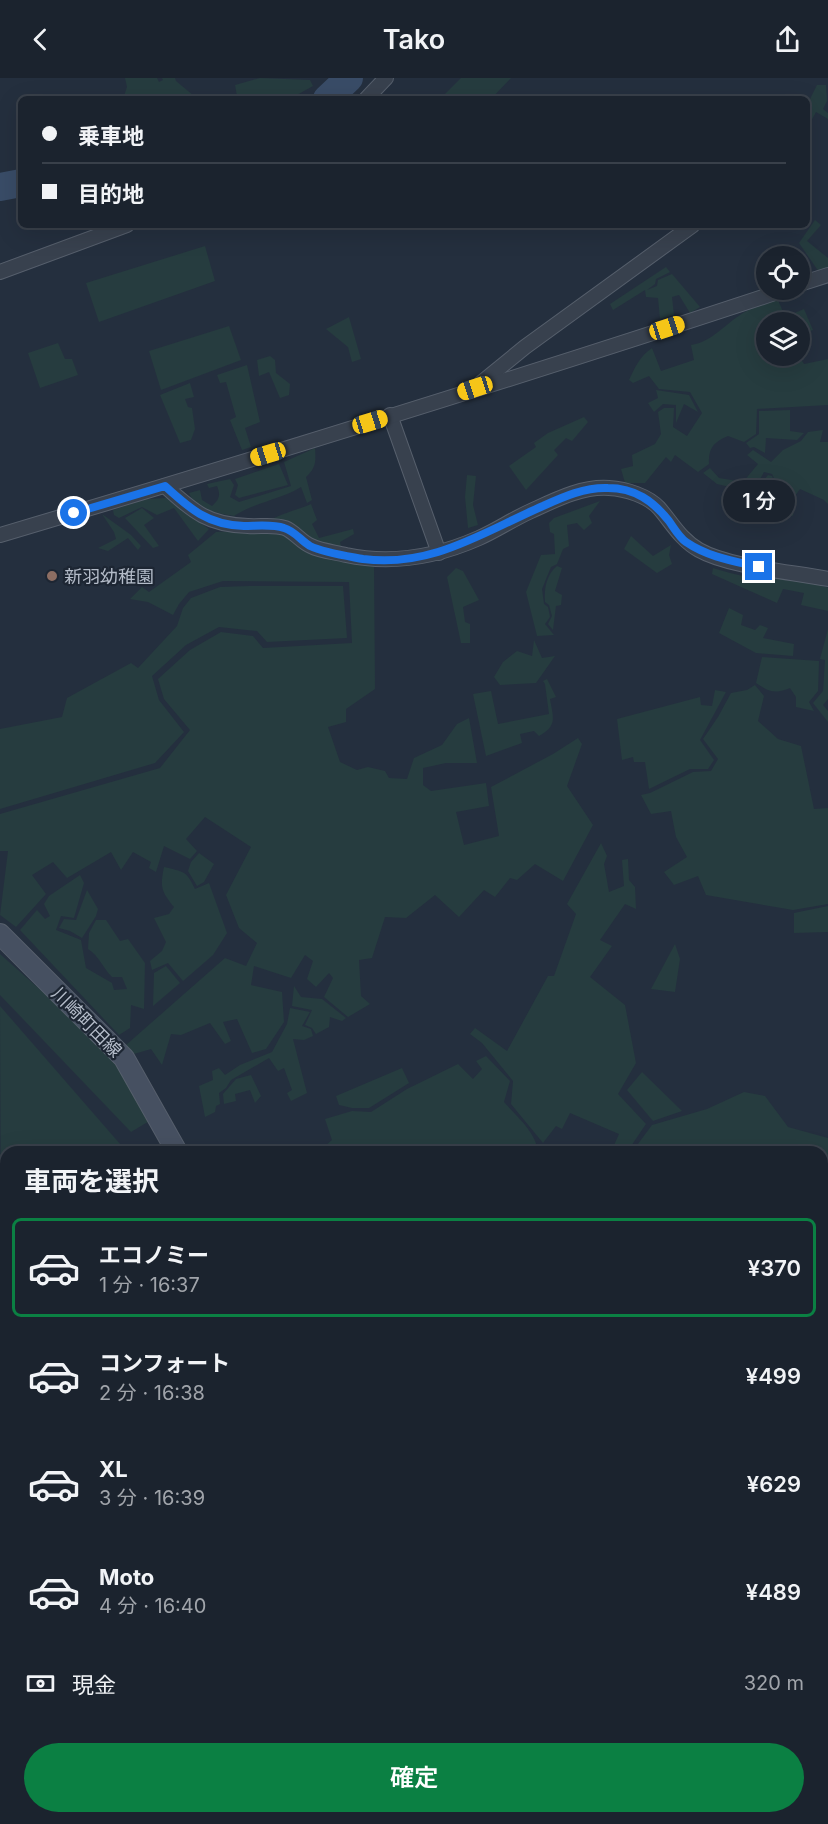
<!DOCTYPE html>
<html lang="ja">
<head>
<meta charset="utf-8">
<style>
  :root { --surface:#1b232e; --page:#282f3a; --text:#f1f3f6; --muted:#a0a4aa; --line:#39404a; --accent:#0b8043 }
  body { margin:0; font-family:Inter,"Noto Sans JP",sans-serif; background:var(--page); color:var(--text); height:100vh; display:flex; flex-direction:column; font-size:22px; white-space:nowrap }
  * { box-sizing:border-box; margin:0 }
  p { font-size:20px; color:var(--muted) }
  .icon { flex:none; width:33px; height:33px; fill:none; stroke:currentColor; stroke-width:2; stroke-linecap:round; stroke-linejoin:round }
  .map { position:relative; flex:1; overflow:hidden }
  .panel { position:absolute; left:0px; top:1068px; width:828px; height:678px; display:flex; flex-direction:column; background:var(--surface); border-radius:18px 18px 0 0; box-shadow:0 6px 24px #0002,0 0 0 2px var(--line) }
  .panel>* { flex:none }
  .guide { position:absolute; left:18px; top:18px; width:792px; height:132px; border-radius:9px; box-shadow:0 6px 24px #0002,0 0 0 2px var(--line); display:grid; align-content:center; height:132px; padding:0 24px; background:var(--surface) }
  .buttons { position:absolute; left:756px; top:168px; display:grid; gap:12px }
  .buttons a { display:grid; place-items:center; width:54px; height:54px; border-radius:50%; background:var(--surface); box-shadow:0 6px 24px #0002,0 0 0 2px var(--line); font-size:30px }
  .end { position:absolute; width:27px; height:27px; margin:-14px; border:8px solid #1a73e8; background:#fff; box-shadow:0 0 0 3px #fff }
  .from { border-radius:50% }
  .bubble { position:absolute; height:42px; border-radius:21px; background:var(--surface); box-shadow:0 6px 24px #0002,0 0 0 2px var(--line); font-size:20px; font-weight:600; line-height:42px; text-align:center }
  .car { position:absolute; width:18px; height:36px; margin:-18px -9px; border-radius:8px; box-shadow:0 0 4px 2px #0007; background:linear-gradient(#f5c518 24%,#345 0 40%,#f5c518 0 76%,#345 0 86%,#f5c518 0) }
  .guide b { display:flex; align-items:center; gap:21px; height:57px; font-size:22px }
  .guide b+b { border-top:2px solid var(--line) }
  .guide i { width:15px; height:15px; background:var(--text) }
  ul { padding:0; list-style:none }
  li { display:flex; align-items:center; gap:18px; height:99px; margin:0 12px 9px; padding:0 12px; border:3px solid transparent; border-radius:9px }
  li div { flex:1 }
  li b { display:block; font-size:22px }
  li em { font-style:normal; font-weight:600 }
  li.active { border-color:var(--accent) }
  li>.icon { width:54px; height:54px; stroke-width:1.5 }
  h2 { padding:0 24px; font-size:27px; line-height:72px }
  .pay { display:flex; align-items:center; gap:15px; height:66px; padding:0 24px; font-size:22px }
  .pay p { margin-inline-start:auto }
  .action { display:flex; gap:12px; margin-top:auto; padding:12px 24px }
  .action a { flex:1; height:69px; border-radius:36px; background:var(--accent); color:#fff; font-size:24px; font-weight:600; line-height:69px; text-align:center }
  header { display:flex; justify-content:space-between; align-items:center; height:78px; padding:0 24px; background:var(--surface); font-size:27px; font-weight:600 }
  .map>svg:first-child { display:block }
</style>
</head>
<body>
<header><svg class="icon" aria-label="back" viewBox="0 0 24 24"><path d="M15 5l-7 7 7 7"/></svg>Tako<svg class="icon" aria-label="share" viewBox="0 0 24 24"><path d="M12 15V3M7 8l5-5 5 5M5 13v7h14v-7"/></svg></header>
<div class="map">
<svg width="828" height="1746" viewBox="0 0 828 1746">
  <rect width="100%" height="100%" fill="#242f3e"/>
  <g fill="#263c3f">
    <path d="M125,0H157L159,4L163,2L162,0H175L176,3L194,18V21H123L127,9Z"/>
    <path d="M260,0L310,2L313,8L295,18L284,21H218L237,18L235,7Z"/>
    <path d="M461,0H511L491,21H440Z"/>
    <path d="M817,7H826L827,23L823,31L828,35V41L816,34L810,45H807V27Z"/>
    <path d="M815,142L821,147L807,163L828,180V190L819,194L799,165Z"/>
    <path d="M205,168L215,203L99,244L86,205Z"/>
    <path d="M666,189L670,194L656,201L655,206L647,212L657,208L658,202L672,196L700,229L690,235L679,217L672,219L674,237L660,241L658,220L646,219L645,212L613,232L610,226Z"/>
    <path d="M778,222L784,236L764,246L766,251V278H799L804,286L828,281V327L757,331L756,356L744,364L728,358C714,364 708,370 709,386L698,394L675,377L671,384L666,379L645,405H625L621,391L633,388L632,377L655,366L661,356L658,334L664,330H674L673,349L687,358L702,335L690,314L659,311L649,298L633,305L629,302C635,289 640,278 652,270L661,293L694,282L691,267C712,264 725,246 743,235C753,229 767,226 778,222Z"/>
    <path d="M804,231L813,252L800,257V244H773Z"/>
    <path d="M349,239L361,281L352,284L348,269L326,251Z"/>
    <path d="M229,248L241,282L161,312L149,273Z"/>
    <path d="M58,265L65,281H72L78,297L40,310L28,275Z"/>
    <path d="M270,278L275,282L276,295L290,306L289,317L280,320L269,294L259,298L257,282Z"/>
    <path d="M247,287L260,344L245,350L251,369L242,372L230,342L236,339L226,304L220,305L217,297Z"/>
    <path d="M190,305L194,319L185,321L188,329L192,330L195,351L191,362L180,365L160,317Z"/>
    <path d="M656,312L689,317L698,334L684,326L676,345V327L663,326L654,334L648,325L658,320Z"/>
    <path d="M790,332V353L804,355L797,362L766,360L765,375L754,369L750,370L746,365L759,356V333Z"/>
    <path d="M584,339L588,344L572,363L566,360L554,372L558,377L526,412L509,388L536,369L534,365L548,355Z"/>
    <path d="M823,352L820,364H828V426L824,422L800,411L795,418L793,438L790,437V413L778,408L772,396L764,394L758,405L752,409L734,410L717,406L703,395L710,390L719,400L743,404L758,386L747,377L753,372L771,384L783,372L801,363L808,354Z"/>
    <path d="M315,370C316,383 316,390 306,399L312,422L307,425L301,409C280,422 255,424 234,438C217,435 195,432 189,415L200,412L202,422L212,428C219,422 221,417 217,408L209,410L207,406L230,401L234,407L230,419L239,424L291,408L284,384Z"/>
    <path d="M279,386L288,407L239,420L235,417L238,407L235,401Z"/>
    <path d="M467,397L476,398L473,427L478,447L468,450L465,419Z"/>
    <path d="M768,397L772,398L777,410L787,415L788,429L763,423L765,415L756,412Z"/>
    <path d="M166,420L209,451L198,463L174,430L157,437L142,429L119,440L114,437L113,432L146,421Z"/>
    <path d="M600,423L589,438L592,445L584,452L577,445L567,447L569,468L563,471L557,486L551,489L542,511L544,526L548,529L550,539L545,546L554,557L537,558L526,514L541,477L555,476L554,456L550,454L549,445L554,440Z"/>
    <path d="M311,426L317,442L312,446L319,460L353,451L354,456L340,464L341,469L320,467L269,443C277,437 300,431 311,426Z"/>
    <path d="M142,430L154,440L144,447L159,468L153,470L125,440Z"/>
    <path d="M102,436L131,457L141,468L138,472L128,460L108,473L98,470L116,461L114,454Z"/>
    <path d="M238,453H282L374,487L375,611L346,631V644L328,649L340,684L357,692L368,689L385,693L389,700L407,701L414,680L442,667L457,646L469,640L477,685H446L423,690V707L431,713L486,705L489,728L456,734L464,767L499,758L491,709L553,676L578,660L582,666L567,708L593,747L563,803L535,786L517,802L510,800L495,819L484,812L459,839L435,817L406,840L385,839L372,880L359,882L361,918L370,926L348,939L324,919L333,900L329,895L316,909L307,901L313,883L305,877L291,900L254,888L251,907L282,914L284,944L266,971L252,975L237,941L223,944L231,963L225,966L210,945L181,957L171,956L162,987L151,971L134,976L126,967L225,880L246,888L257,865L239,850L226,817L251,769L205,739L186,761L197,773L190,781L164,768L156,794L149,790L151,784L133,774L121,792L111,774L67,800L53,784L32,797L46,816L16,849L0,837L8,773H0V736L160,690L190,652L164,621L158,601L190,572L221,554L253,558L263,570L352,565L349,504L223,503L189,514L179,526L173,537L148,524L130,521L142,509L149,514L191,484L188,477L216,454Z"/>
    <path d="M631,458L653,478L671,467L669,477L672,486L657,495L624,471Z"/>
    <path d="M557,488L562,490L555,513L562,517L561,527L556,528L553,552L548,546L552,538L549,527L545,524C544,511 546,497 557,488Z"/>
    <path d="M456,490L463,493L479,522L463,529L465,544L470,546V565H461L447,499Z"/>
    <path d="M713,490C729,495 761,505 775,497L826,509L828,510V533L801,527L804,515L783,511L777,525L712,496Z"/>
    <path d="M249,508H343L347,560L267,564L257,553L219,549L186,567L152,598L159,622L184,654L155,685L0,731V651L62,639L67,620L131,585L138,590L177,548L183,530L191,520L220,509Z"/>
    <path d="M729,530L743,537L741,547L755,552L760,547L768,550L763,560L794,566L793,578L756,575L719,555Z"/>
    <path d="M828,551V621L823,627L828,633V644L813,625L823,613L825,582L820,581Z"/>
    <path d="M534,562L542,580L555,578L536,605L500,607L494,599L503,584L517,573L532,578Z"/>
    <path d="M762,579L819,583L818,613L809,624L814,633L796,629V619L790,610C776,616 769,614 756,605Z"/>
    <path d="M547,601L556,619L550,621C553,639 558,648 539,658L534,653L520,656L522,665L486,678L473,616L491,613L498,646L549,636L545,606L543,603Z"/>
    <path d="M755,607L764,618L758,643L778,661L801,668L814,731L828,730V826L793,832L706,817L698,798L674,807L664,794L687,779L676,759L671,733L651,736L641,717L650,715L693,694L711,693L718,681L703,661L718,639L731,615L747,612Z"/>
    <path d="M715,612L726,614L700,662L714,682L708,691H690L649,711L645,684H634L633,679L622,682L617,641L700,619L701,627L712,628Z"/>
    <path d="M601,765L607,778L604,786L609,814L624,808L622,782L628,781L629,802L635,809L636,831L625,826L600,862L612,868L590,899L625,927L636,985L618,1016L646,1046L627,1074H611L619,1056L570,1035L562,1051L556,1048L543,1065L511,1026L513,1003L482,965L470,956L475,950L507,973L548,898H554L576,836L567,826Z"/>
    <path d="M199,775L214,786L204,804L197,808L188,793L191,784Z"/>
    <path d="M164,789C184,794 186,792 195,811L209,805L227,855L213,877L183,903L168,885L152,892L150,883L162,873L166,864L154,840L169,836L174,829C161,813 160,809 164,789Z"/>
    <path d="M80,797L84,805L74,840L61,838L56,852L81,862L86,890L112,905L114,912L127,911L122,899H112C102,889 100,879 88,871L89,855L96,842H106L120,863L128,861L145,885L144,931L131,927L130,950L119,957L20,852L37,832L45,841L50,838L44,826L49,818Z"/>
    <path d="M87,812L98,831L96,838L82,860L70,853L59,850L64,841L76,842Z"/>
    <path d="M828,828V854L794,855V835Z"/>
    <path d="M675,866L680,881L675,914L651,911Z"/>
    <path d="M0,876L73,941L122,994L151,1042L131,1054L0,917Z"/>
    <path d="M166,888L180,905L153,928L154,895Z"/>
    <path d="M294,908L301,919L322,921L346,940L342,943L330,939L329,949L316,956L312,950L305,947L312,932L292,928Z"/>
    <path d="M0,928L127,1074H6V1162L1,1163Z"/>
    <path d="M290,930L310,934L302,948L311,951L313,958L304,962L293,961L307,1015L291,1023L287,1015L292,1012L284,990L278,993L269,980L231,1002L226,1010L219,1015L220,1026L216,1028L215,1034L205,1039L199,1008L213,1002L212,993L219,990L225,997L240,987L272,974L287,946Z"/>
    <path d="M486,978L510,1003L504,1024C517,1039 536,1054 538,1074H318L332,1062L325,1041L352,1033L371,1034L407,1011L458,986L473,1001L482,991L476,983Z"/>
    <path d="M402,990L409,1005L369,1030H352L339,1027L336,1018Z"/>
    <path d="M642,994L682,1033L653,1043L627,1012Z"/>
    <path d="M251,997L261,1018L255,1025L250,1012L235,1016L236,1023L224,1026L223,1016L236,1001Z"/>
    <path d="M744,1014L765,1018L788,1049L828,1060V1169L822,1177V1162L824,1160L822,1157V1074H632L652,1047L707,1031Z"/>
    <path d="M0,1176L3,1185H6V1246L0,1243Z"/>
    <path d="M6,1392V1460L0,1462V1400Z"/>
    <path d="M828,1438V1591L822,1596V1441Z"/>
    <path d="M6,1469V1692L0,1698V1472Z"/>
  </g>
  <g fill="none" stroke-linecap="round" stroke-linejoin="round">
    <g stroke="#394c67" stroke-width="28">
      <path d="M327,21L349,0"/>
      <path d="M0,109L21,105"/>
    </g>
    <g stroke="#565f6c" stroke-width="16">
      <g id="street">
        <path d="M366,21L386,0"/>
        <path d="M0,194L127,147"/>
        <path d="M800,206L828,197"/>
        <path d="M481,305L525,269L693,147"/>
        <path d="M390,337L439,475"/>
        <path d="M165,408C194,434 208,447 248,448C259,449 274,446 285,450C295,454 301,464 311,468C321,473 334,474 346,477C392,487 436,479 479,460C497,452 513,441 531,433C555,422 582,408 609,410C626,411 648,418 659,430C672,445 681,462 699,472C729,489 793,494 828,501"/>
        <path d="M0,457C263,379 524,298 784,212"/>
        <path d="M822,1245L828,1253"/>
        <path d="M0,1379L6,1382"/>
        <path d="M31,1740L35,1746"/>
        <path d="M238,1740V1746"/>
        <path d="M766,1740V1746"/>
      </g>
    </g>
    <g stroke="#565f6c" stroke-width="22">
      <g id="secondary">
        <path d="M0,856L124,980L177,1074"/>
        <path d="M507,1740L509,1746"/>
      </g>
    </g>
    <use href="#street" stroke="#38414e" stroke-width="14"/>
    <use href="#secondary" stroke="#465061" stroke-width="20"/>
  </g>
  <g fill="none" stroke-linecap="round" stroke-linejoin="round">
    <path stroke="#1a73e8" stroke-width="8" d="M74,435L165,408C190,431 208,447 244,448C256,448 273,446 284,450C295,453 301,463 310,468C325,475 347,478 363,481C432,490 483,454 543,428C563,419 585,409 608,410C635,410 653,423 669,443C674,450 679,459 686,464C708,479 733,483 759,489"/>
  </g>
  <circle fill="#8d6e63" stroke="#1d2633" stroke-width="2" cx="52" cy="498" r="6"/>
  <g text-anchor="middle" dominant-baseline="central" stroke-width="4.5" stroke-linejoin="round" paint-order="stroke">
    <g font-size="18" fill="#b4bcc9" stroke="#1d2633" text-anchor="start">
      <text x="64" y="498">新羽幼稚園</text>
    </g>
    <g font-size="18" fill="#b4bcc9" stroke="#1d2633">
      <text transform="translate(87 944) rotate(45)">川崎町田線</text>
    </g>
  </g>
</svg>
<div class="buttons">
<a><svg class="icon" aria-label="locate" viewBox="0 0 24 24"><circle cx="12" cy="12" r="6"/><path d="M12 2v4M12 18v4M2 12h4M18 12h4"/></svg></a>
<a><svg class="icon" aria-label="layers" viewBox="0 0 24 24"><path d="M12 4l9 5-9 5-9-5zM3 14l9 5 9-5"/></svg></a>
</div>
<i class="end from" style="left:74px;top:435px"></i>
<i class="end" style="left:759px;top:489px"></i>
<div class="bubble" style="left:723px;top:402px;width:72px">1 分</div>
<i class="car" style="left:667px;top:250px;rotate:72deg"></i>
<i class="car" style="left:475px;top:310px;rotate:252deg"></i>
<i class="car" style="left:370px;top:344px;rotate:73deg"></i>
<i class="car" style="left:268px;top:376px;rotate:253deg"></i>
<div class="guide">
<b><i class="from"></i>乗車地</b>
<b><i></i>目的地</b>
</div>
<section class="panel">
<h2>車両を選択</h2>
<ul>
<li class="active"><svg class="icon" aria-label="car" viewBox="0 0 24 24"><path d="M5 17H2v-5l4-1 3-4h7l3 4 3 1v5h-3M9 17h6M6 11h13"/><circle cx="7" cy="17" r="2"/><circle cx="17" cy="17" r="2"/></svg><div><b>エコノミー</b><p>1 分 · 16:37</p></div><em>¥370</em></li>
<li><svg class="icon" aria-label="car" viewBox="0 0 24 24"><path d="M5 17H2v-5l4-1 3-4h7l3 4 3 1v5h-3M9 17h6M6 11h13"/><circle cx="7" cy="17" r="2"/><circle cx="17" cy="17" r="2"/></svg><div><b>コンフォート</b><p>2 分 · 16:38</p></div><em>¥499</em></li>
<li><svg class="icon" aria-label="car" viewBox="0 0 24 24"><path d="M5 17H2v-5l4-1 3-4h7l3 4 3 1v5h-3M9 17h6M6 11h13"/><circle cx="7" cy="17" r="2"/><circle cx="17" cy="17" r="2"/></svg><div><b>XL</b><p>3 分 · 16:39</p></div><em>¥629</em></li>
<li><svg class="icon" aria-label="car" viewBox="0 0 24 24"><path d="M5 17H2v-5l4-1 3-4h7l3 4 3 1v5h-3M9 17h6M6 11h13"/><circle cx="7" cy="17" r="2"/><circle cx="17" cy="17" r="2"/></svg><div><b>Moto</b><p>4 分 · 16:40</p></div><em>¥489</em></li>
</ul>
<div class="pay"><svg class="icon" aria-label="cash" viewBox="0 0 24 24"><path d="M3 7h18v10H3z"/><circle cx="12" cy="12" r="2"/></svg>現金<p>320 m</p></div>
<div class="action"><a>確定</a></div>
</section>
</div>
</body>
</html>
